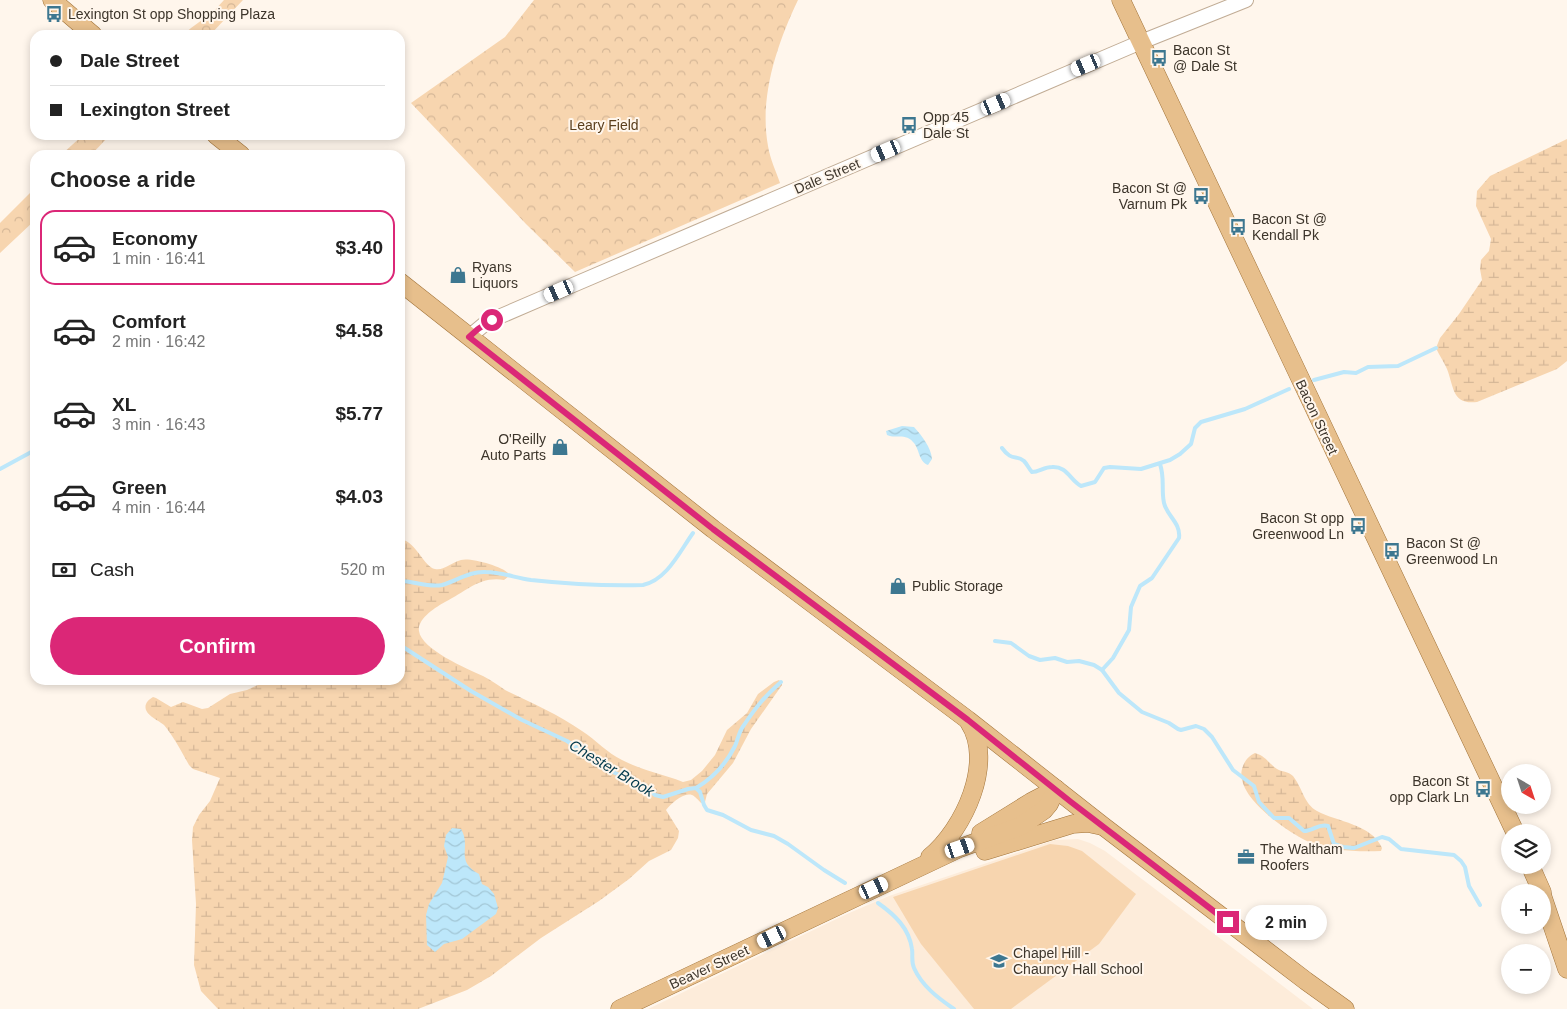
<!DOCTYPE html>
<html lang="en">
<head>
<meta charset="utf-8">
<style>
  :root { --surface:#fff; --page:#f6f6f6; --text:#222; --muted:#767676; --line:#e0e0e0; --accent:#db2777 }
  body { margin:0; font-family:Arial,sans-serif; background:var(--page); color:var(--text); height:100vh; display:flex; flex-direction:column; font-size:19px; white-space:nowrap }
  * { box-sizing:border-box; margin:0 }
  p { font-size:16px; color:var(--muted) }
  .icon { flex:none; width:28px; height:28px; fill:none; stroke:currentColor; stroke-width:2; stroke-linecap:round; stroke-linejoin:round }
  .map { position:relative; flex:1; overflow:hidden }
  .side { position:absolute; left:30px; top:150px; width:375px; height:535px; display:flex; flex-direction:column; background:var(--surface); border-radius:15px; box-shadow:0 2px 8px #0003 }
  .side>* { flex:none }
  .banner { position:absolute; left:30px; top:30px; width:375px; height:110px; border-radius:15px; box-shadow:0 2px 8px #0003; display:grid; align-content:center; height:110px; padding:0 20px; background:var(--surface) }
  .needle { width:32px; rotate:141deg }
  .controls { position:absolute; left:1501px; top:764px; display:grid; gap:10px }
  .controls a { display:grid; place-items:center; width:50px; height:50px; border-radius:50%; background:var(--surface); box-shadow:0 2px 8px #0003; font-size:25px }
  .end { position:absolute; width:22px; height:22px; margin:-11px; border:6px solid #db2777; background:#fff; box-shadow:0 0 0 2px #fff }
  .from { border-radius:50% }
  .bubble { position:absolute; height:35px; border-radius:18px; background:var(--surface); box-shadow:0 2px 8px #0003; font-size:16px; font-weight:800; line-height:35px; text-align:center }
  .car { position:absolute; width:15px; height:30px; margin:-15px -8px; border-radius:6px; box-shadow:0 0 4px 1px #0007; background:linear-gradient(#fff 24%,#345 0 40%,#fff 0 76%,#345 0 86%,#fff 0) }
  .banner b { display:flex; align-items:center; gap:18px; height:48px; font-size:19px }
  .banner b+b { border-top:1px solid var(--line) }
  .banner i { width:12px; height:12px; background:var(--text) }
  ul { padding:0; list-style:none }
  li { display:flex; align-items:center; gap:15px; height:75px; margin:0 10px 8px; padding:0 10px; border:2px solid transparent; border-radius:15px }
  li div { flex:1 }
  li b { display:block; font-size:19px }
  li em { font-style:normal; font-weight:800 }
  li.active { border-color:var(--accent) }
  li>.icon { width:45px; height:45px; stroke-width:1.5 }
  h2 { padding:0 20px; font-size:22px; line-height:60px }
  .pay { display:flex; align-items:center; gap:12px; height:55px; padding:0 20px; font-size:19px }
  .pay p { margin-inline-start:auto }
  .primary-button { display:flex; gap:10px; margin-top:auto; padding:10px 20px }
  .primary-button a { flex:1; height:58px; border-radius:30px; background:var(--accent); color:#fff; font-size:20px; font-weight:800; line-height:58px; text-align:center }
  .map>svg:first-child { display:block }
</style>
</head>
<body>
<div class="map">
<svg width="1567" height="1009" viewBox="0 0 1567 1009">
  <defs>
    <pattern id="wetland-marsh" width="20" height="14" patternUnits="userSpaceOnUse" patternTransform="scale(1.25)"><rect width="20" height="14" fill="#f7d5af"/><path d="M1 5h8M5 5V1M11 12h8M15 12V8" fill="none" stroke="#d5b797"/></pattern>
    <pattern id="park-crowns" width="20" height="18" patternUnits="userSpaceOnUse" patternTransform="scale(1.25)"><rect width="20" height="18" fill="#f7d5af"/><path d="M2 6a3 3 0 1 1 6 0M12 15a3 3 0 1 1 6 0" fill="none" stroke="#d5b797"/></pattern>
    <pattern id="water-waves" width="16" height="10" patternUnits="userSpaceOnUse" patternTransform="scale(1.25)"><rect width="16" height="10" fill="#bde7fa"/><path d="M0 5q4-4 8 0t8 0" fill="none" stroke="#a3c7d6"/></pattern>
  </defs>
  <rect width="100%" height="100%" fill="#fff6ec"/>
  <path fill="#fdecda" d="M1078,839L1090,843L1105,851L1313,1009H648L847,914L889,896L1055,840Z"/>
  <path fill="#f7d5af" d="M1050,844L1068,846L1082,851L1136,894L1099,944L1011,1009H974L921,944L893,897Z"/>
  <g fill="url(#wetland-marsh)">
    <path d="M1567,139V361L1557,369L1477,402C1452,405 1454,387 1447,369C1444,362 1439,355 1436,348L1440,338L1459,314L1482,280L1480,269L1481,260L1489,251L1491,239L1476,206L1477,191L1490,176Z"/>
    <path d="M401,539C417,543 424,567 435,569C444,571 452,562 461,560C469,557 502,566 508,573L509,576L504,580C479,576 466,592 445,602C436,607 417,619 419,631C421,649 467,669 483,676C491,680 498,685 505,690C531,703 558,714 582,731C596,740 607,753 622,760C641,770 663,774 683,782L691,780L702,771L715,755L727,730L747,713L758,694L774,682L779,680L781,682L782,685L751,729L733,763L707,794L705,802L701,803C699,801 695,796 692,795C683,792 671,804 666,810L679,831L678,838L671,850L649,861L629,879L599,901L541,938L491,976L467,990L418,1009H218L201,991L194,965L196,904L192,840L193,827L199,815L210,801L220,778L193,769L189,765C183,754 172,734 164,725C158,720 149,717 146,710C144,704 148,700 153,697L156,698L171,707L183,702L202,709L208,708L230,694L247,690L260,684L269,685L276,680H400Z"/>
    <path d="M1255,753C1266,756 1268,763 1277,769C1282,772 1288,771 1293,776C1302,787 1304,804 1317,811C1337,822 1372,824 1382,848L1381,851C1358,852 1330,851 1309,842C1288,832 1231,795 1243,766C1246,759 1249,756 1255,753Z"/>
  </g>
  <g fill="url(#park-crowns)">
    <path d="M224,0H243L210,35H183L191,28L213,12Z"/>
    <path d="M534,0H798C777,44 759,97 768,146C770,159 776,171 780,183L575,272L526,224L411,103L505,37Z"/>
    <path d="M83,135H110L91,155H61Z"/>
    <path d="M35,188V215L31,220L33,222L0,253V223Z"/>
  </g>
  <g fill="url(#water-waves)">
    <path d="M902,426L914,427C922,436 931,447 932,459L928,465C918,461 920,449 913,442C905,433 896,439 887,435L886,431Z"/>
    <path d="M452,828L461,829C472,848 454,860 479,874L482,884L488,887L494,894L498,908L496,914L462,939L444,944L435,952L427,945L426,915L429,904L442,883L448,857L444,846L446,835Z"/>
  </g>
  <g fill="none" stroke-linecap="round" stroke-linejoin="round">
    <g stroke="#bde7fa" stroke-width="4">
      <path d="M1314,380L1344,372L1356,373L1368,367L1398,366L1436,348"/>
      <path d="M1002,448C1012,462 1016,454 1024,461C1027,464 1029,469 1032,472C1039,472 1044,467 1052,467C1067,466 1070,480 1081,486L1095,482L1104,468L1110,467L1141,469L1170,460L1180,454L1191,444L1195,428L1201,422L1245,409L1289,389"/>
      <path d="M0,469L35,450"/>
      <path d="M400,581C413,581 429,588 442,585C456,581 470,571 486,572C501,572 516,578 531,580C568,584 605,586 643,585C667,580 680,551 693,533"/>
      <path d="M995,641L1011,643L1029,656L1040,660L1055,658L1067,662L1079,661L1094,665L1102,670L1119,693L1142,712L1169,723L1178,729L1181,730L1196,726L1204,729L1212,737L1233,770L1254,786L1259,802L1274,818H1289L1304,831C1313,831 1319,823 1328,826L1334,844L1343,847L1354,848L1382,837L1389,839L1401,849L1454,855L1461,861L1465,867L1469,886L1480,905"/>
      <path d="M400,645L471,691L522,720L567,741L613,772L645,787L655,795L663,797L688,789L696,788L700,792L704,805L707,810L723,815L751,830L774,836L788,844L824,870L845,883"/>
      <path d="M1102,670L1113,658L1129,630L1131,607L1140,586L1152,578L1179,538C1181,523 1167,516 1164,503C1161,489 1165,479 1160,464"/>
      <path d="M696,788C713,778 726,764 735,746C738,739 739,731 744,725C756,707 765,696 781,682"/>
      <path d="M878,903C895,915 909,928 912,949C913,955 911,961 914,968C922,986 938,998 954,1009"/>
    </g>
    <g stroke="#c1ac95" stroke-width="16">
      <path id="minor" d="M469,337L487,322L559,291L1141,42L1246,0"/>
    </g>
    <g stroke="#a17339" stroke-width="19">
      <g id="major">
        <path d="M52,0L93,35"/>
        <path d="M1121,0L1515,832"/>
        <path d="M216,135L241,155"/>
        <path d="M400,282L713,529L968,720L1103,826L1306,981L1345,1009"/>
        <path d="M981,833L1031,802L1056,789"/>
        <path d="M985,851L1073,824L1088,823L1102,826"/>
        <path d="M930,857C964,829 995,762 969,722"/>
        <path d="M1530,865L1542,892"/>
        <path d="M1542,895L1567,969"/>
        <path d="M620,1009L960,848L1021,826L1044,810L1049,804L1056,789"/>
      </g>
    </g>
    <use href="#minor" stroke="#fff" stroke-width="14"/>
    <use href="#major" stroke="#e7bf8c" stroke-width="18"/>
  </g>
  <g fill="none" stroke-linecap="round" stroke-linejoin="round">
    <path stroke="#db2777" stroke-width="6" d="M492,320L478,329L469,337L713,529L968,720L1071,802L1228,922"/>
  </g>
  <defs>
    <g id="bus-bare" transform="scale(1.35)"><path d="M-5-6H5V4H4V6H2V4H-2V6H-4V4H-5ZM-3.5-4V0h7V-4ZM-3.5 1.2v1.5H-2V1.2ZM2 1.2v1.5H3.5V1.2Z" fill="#3d7790" stroke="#fff6ec" stroke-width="2.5" paint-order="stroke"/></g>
    <g id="shop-bare" transform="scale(1.35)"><path d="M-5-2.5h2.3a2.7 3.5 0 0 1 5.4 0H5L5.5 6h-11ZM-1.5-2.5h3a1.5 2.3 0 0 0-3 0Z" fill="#3d7790" stroke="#fff6ec" stroke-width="2.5" paint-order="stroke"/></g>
    <g id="office-bare" transform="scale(1.35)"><path d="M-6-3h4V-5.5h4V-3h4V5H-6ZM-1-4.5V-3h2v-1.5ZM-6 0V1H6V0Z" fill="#3d7790" stroke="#fff6ec" stroke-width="2.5" paint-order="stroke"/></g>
    <g id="school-bare" transform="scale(1.35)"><path d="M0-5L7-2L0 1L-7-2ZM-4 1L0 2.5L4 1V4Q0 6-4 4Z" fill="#3d7790" stroke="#fff6ec" stroke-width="2.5" paint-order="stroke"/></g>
  </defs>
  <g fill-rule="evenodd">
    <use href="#bus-bare" x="54" y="14"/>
    <use href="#bus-bare" x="1159" y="58"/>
    <use href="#bus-bare" x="909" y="125"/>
    <use href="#bus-bare" x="1201" y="196"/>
    <use href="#bus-bare" x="1238" y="227"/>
    <use href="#shop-bare" x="458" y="275"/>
    <use href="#shop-bare" x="560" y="447"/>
    <use href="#bus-bare" x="1358" y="526"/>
    <use href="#bus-bare" x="1392" y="551"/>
    <use href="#shop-bare" x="898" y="586"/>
    <use href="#bus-bare" x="1483" y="789"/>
    <use href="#office-bare" x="1246" y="857"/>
    <use href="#school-bare" x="999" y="961"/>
  </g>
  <g text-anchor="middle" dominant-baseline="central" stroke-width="4" stroke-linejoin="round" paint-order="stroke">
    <g font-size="14" fill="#3d352b" stroke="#fff6ec" text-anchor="start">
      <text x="68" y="14">Lexington St opp Shopping Plaza</text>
      <text x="1173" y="50">Bacon St<tspan x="1173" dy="16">@ Dale St</tspan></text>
      <text x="923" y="117">Opp 45<tspan x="923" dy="16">Dale St</tspan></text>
      <text x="1187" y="188" text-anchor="end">Bacon St @<tspan x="1187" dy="16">Varnum Pk</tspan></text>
      <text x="1252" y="219">Bacon St @<tspan x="1252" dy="16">Kendall Pk</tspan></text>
      <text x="472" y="267">Ryans<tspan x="472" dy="16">Liquors</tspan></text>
      <text x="546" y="439" text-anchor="end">O'Reilly<tspan x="546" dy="16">Auto Parts</tspan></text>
      <text x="1344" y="518" text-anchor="end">Bacon St opp<tspan x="1344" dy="16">Greenwood Ln</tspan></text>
      <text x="1406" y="543">Bacon St @<tspan x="1406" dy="16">Greenwood Ln</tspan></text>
      <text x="912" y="586">Public Storage</text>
      <text x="1469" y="781" text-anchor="end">Bacon St<tspan x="1469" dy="16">opp Clark Ln</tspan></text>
      <text x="1260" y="849">The Waltham<tspan x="1260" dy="16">Roofers</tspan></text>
      <text x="1013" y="953">Chapel Hill -<tspan x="1013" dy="16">Chauncy Hall School</tspan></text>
    </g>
    <g font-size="14" fill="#5a3e1c" stroke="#fff6ec">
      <text x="604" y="125">Leary Field</text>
    </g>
    <g font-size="14" fill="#3d352b" stroke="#fff6ec">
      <text transform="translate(827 176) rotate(-23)">Dale Street</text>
      <text transform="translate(1317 417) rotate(65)">Bacon Street</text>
      <text transform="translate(709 967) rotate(-25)">Beaver Street</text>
    </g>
    <g font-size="15" font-style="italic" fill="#00384b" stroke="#fff6ec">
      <text transform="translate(612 768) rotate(31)">Chester Brook</text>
    </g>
  </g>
</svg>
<div class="controls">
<a><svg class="needle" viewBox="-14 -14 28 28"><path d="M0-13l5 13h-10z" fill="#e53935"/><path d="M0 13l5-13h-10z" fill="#767676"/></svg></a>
<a><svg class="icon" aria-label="layers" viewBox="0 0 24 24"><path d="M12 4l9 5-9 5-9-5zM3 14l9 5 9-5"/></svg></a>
<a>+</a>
<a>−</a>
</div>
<i class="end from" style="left:492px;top:320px"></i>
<i class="end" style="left:1228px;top:922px"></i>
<div class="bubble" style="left:1245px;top:905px;width:82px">2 min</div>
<i class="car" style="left:1086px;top:65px;rotate:247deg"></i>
<i class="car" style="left:996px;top:104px;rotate:67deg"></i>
<i class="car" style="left:886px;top:151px;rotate:247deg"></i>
<i class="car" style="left:559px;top:291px;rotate:246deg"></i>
<i class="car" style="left:960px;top:848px;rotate:71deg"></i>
<i class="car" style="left:874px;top:888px;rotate:65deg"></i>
<i class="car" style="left:772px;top:937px;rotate:244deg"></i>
<div class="banner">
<b><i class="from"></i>Dale Street</b>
<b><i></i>Lexington Street</b>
</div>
<section class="side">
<h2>Choose a ride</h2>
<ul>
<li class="active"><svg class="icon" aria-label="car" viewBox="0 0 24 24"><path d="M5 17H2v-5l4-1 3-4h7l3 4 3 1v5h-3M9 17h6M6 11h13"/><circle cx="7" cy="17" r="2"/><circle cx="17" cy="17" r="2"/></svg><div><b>Economy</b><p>1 min · 16:41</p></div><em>$3.40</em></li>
<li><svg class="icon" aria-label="car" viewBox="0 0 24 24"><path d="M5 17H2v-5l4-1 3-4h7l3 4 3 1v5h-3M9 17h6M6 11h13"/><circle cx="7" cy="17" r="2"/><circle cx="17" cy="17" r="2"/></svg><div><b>Comfort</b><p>2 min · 16:42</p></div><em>$4.58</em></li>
<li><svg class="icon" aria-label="car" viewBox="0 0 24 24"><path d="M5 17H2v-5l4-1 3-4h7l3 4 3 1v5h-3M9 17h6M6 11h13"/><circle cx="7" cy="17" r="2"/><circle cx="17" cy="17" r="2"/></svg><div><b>XL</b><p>3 min · 16:43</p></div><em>$5.77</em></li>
<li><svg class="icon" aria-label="car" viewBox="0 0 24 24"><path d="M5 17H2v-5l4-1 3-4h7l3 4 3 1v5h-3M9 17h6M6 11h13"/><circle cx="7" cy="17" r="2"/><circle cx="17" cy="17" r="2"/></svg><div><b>Green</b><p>4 min · 16:44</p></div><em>$4.03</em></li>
</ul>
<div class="pay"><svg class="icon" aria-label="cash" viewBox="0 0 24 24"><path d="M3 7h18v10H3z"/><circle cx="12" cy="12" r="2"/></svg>Cash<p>520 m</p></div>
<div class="primary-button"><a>Confirm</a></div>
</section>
</div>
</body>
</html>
